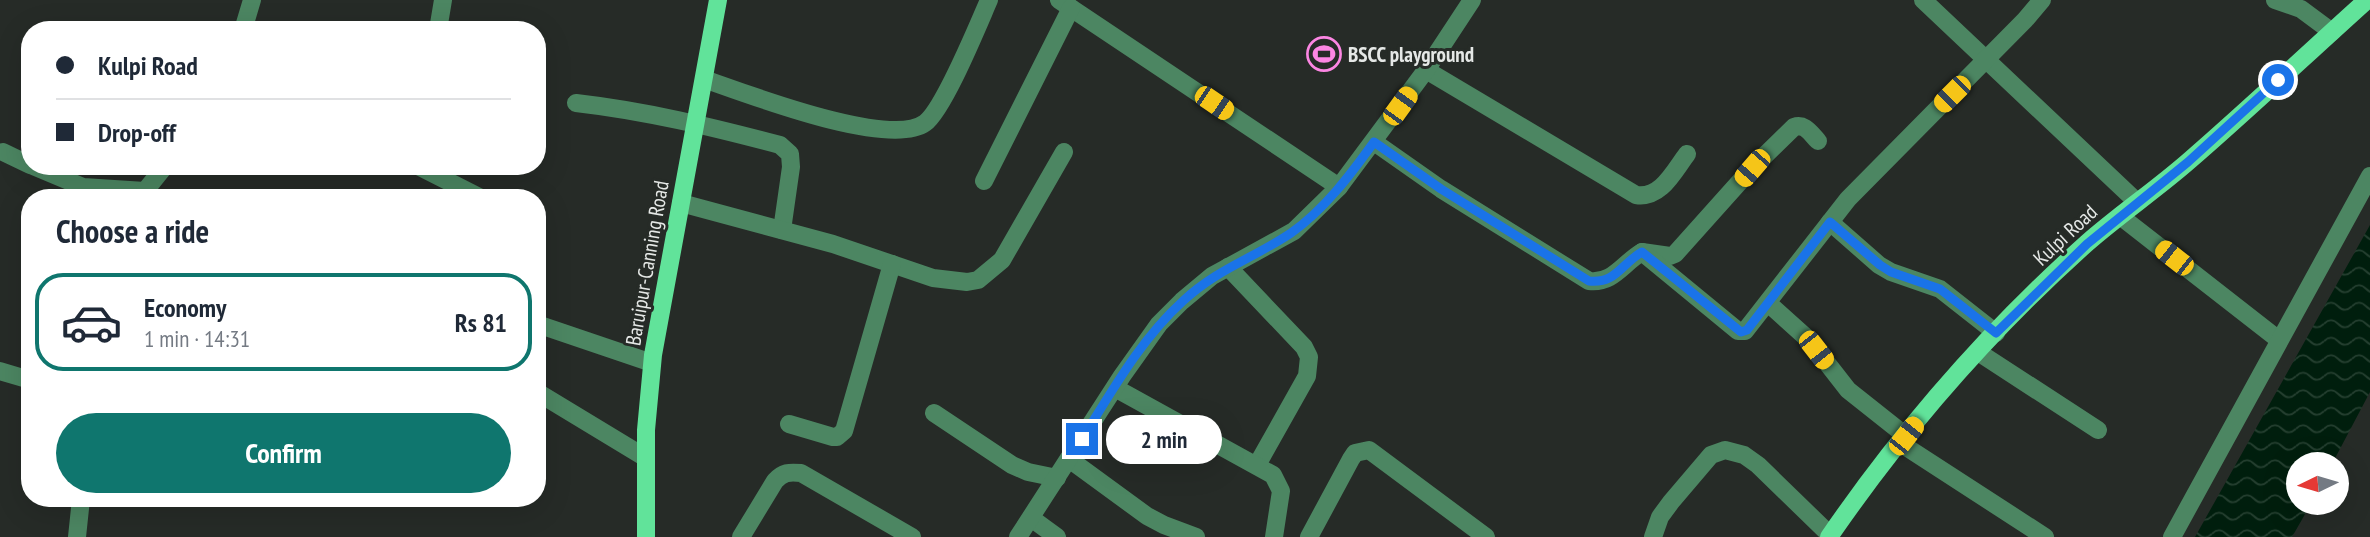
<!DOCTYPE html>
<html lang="en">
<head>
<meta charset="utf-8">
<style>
  :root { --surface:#fff; --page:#f6f6f7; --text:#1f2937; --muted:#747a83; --line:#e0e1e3; --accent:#0f766e }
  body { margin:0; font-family:"PT Sans Narrow",sans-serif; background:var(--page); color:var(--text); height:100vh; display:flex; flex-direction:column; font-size:26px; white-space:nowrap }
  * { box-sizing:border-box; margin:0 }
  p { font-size:23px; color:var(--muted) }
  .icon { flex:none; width:38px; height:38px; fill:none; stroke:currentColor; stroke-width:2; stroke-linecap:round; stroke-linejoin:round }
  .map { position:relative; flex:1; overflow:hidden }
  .details { position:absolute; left:21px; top:189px; width:525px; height:318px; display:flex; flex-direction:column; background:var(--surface); border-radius:28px; box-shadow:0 7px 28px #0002 }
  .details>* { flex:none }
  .top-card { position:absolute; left:21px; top:21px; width:525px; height:154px; border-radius:28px; box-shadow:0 7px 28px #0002; display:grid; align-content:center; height:154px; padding:0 35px; background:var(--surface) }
  .needle { width:46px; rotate:265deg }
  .tools { position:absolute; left:2286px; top:452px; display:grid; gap:14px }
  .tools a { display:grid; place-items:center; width:63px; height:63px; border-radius:50%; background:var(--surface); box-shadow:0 7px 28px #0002; font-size:35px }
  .end { position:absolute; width:32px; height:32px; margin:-16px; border:9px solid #1a73e8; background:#fff; box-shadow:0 0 0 4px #fff }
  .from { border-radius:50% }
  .bubble { position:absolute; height:49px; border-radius:24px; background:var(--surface); box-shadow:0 7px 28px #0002; font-size:23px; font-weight:800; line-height:49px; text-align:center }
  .car { position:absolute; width:21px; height:42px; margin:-21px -10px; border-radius:9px; box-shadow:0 0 5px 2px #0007; background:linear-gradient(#f5c518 24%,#345 0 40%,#f5c518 0 76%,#345 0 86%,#f5c518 0) }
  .top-card b { display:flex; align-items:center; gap:24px; height:66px; font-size:26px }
  .top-card b+b { border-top:2px solid var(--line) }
  .top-card i { width:18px; height:18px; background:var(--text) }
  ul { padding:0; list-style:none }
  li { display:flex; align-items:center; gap:21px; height:98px; margin:0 14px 10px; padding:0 21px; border:4px solid var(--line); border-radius:28px }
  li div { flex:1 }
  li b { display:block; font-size:26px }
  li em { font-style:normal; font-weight:800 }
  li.on { border-color:var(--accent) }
  li>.icon { width:63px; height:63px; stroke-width:1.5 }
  h2 { padding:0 35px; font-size:32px; line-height:84px }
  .action { display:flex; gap:14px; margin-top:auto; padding:14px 35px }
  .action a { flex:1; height:80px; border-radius:42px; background:var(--accent); color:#fff; font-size:28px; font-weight:800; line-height:80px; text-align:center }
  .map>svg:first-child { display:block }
</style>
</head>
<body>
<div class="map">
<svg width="2370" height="537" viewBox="0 0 2370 537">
  <defs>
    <pattern id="water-waves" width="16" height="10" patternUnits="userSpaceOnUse" patternTransform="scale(1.75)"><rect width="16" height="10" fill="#001e0d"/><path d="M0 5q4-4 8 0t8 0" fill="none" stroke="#253f30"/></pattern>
  </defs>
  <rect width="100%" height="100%" fill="#262b27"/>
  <path fill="url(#water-waves)" d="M2370,225V392L2332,464H2298V502H2312L2292,537H2195Z"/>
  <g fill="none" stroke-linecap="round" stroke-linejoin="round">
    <g stroke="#4c8662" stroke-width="18">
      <path d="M1059,0L1339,187"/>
      <path d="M1923,0L2137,202"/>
      <path d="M2275,0L2301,9L2332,32"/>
      <path d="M243,30L252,0"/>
      <path d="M438,30L443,0"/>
      <path d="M1426,70L1636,195C1661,199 1674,171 1687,154"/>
      <path d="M704,79C745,93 889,149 925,123C944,109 978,25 989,0"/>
      <path d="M576,103C646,111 712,127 780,145L790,154L791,167L782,230"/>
      <path d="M1374,142L1441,189L1589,281C1613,284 1623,263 1642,252L1670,256L1675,254L1752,168L1794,127C1805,123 1811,134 1818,141"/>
      <path d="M3,152L30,165"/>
      <path d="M33,166L83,187L145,191"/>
      <path d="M418,166L481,198"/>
      <path d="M984,181L1071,8"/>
      <path d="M143,198L145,191L165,166"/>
      <path d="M681,203L833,244L933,278L967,282L978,280L1002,260L1064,152"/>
      <path d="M2120,216L2279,340"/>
      <path d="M1830,222L1879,265L1891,272L1940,289L1996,333"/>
      <path d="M1642,252L1738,331H1745L1848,199L2025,20L2042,0"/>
      <path d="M1228,267L1304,347L1309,357L1307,376L1257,465"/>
      <path d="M1768,303L1809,340L1848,390L1906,436"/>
      <path d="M537,324L652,363"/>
      <path d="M1978,352L2098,430"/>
      <path d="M0,371L30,380"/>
      <path d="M1115,388L1273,475L1281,491L1274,537"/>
      <path d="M537,392L646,458"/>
      <path d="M934,413L1012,465L1028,472L1057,478"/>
      <path d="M789,424L833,437H837L844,431L892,264"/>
      <path d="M1900,443L2045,537"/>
      <path d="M1069,459L1147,516L1164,525L1196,537"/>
      <path d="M1031,518L1057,537"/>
      <path d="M77,537L81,499"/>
      <path d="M741,537L775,481C783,472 789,472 801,473L912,537"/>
      <path d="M1018,537L1122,376L1159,324L1182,301L1212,276L1294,231L1339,187L1426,70L1472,0"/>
      <path d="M1309,537L1351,459L1355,453L1369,450L1486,537"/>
      <path d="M1653,537L1660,517L1671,502L1711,455L1725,450L1744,455L1758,465L1830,535"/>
      <path d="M2172,537L2370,176"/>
    </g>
    <g stroke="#61e39a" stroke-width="18">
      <path d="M646,537V430L653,355L718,0"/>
      <path d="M1829,537C1902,431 1991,329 2087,243C2120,214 2157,189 2190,160C2250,108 2308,53 2367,0"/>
    </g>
  </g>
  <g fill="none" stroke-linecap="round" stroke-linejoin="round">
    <path stroke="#1a73e8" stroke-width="9" d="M1082,439C1112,391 1141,339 1183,301C1217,269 1254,258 1291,233C1324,210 1351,174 1374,142L1441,189L1589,281C1616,284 1622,263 1642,252L1741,332L1747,330L1830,222L1880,265L1891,272L1940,289L1996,333L2087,244L2188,162L2278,80"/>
  </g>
  <defs>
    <g id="stadium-ring" transform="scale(1.75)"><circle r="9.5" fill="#262b27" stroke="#fc86e3" stroke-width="1.5"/><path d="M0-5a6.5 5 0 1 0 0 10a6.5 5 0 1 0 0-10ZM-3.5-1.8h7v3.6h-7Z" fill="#fc86e3"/></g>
  </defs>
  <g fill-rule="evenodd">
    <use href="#stadium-ring" x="1324" y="54"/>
  </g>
  <g text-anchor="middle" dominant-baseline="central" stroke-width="6" stroke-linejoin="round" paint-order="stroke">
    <g font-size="21" font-weight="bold" fill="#e5e8e6" stroke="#262b27" text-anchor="start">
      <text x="1348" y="54">BSCC playground</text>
    </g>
    <g font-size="21" fill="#e5e8e6" stroke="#262b27">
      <text transform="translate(2065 235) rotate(-43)">Kulpi Road</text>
      <text transform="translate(647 263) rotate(-80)">Baruipur-Canning Road</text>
    </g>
  </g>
</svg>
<div class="tools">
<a><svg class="needle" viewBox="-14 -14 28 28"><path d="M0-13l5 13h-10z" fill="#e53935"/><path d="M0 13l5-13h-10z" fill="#747a83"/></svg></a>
</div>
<i class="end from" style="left:2278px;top:80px"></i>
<i class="end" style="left:1082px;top:439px"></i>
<div class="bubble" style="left:1106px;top:415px;width:116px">2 min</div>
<i class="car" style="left:1952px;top:94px;rotate:225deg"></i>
<i class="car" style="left:1214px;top:103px;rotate:124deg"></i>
<i class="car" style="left:1400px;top:106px;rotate:36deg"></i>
<i class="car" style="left:1752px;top:168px;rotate:221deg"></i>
<i class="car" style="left:2174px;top:258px;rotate:308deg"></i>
<i class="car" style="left:1816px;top:350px;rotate:142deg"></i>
<i class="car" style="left:1906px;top:436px;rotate:38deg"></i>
<div class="top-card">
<b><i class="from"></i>Kulpi Road</b>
<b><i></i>Drop-off</b>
</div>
<section class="details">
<h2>Choose a ride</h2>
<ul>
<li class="on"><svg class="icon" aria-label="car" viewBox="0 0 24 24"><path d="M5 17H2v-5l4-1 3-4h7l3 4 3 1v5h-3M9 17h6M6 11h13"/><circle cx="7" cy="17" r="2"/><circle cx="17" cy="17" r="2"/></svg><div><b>Economy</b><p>1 min · 14:31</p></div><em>Rs 81</em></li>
</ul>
<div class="action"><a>Confirm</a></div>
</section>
</div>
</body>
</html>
